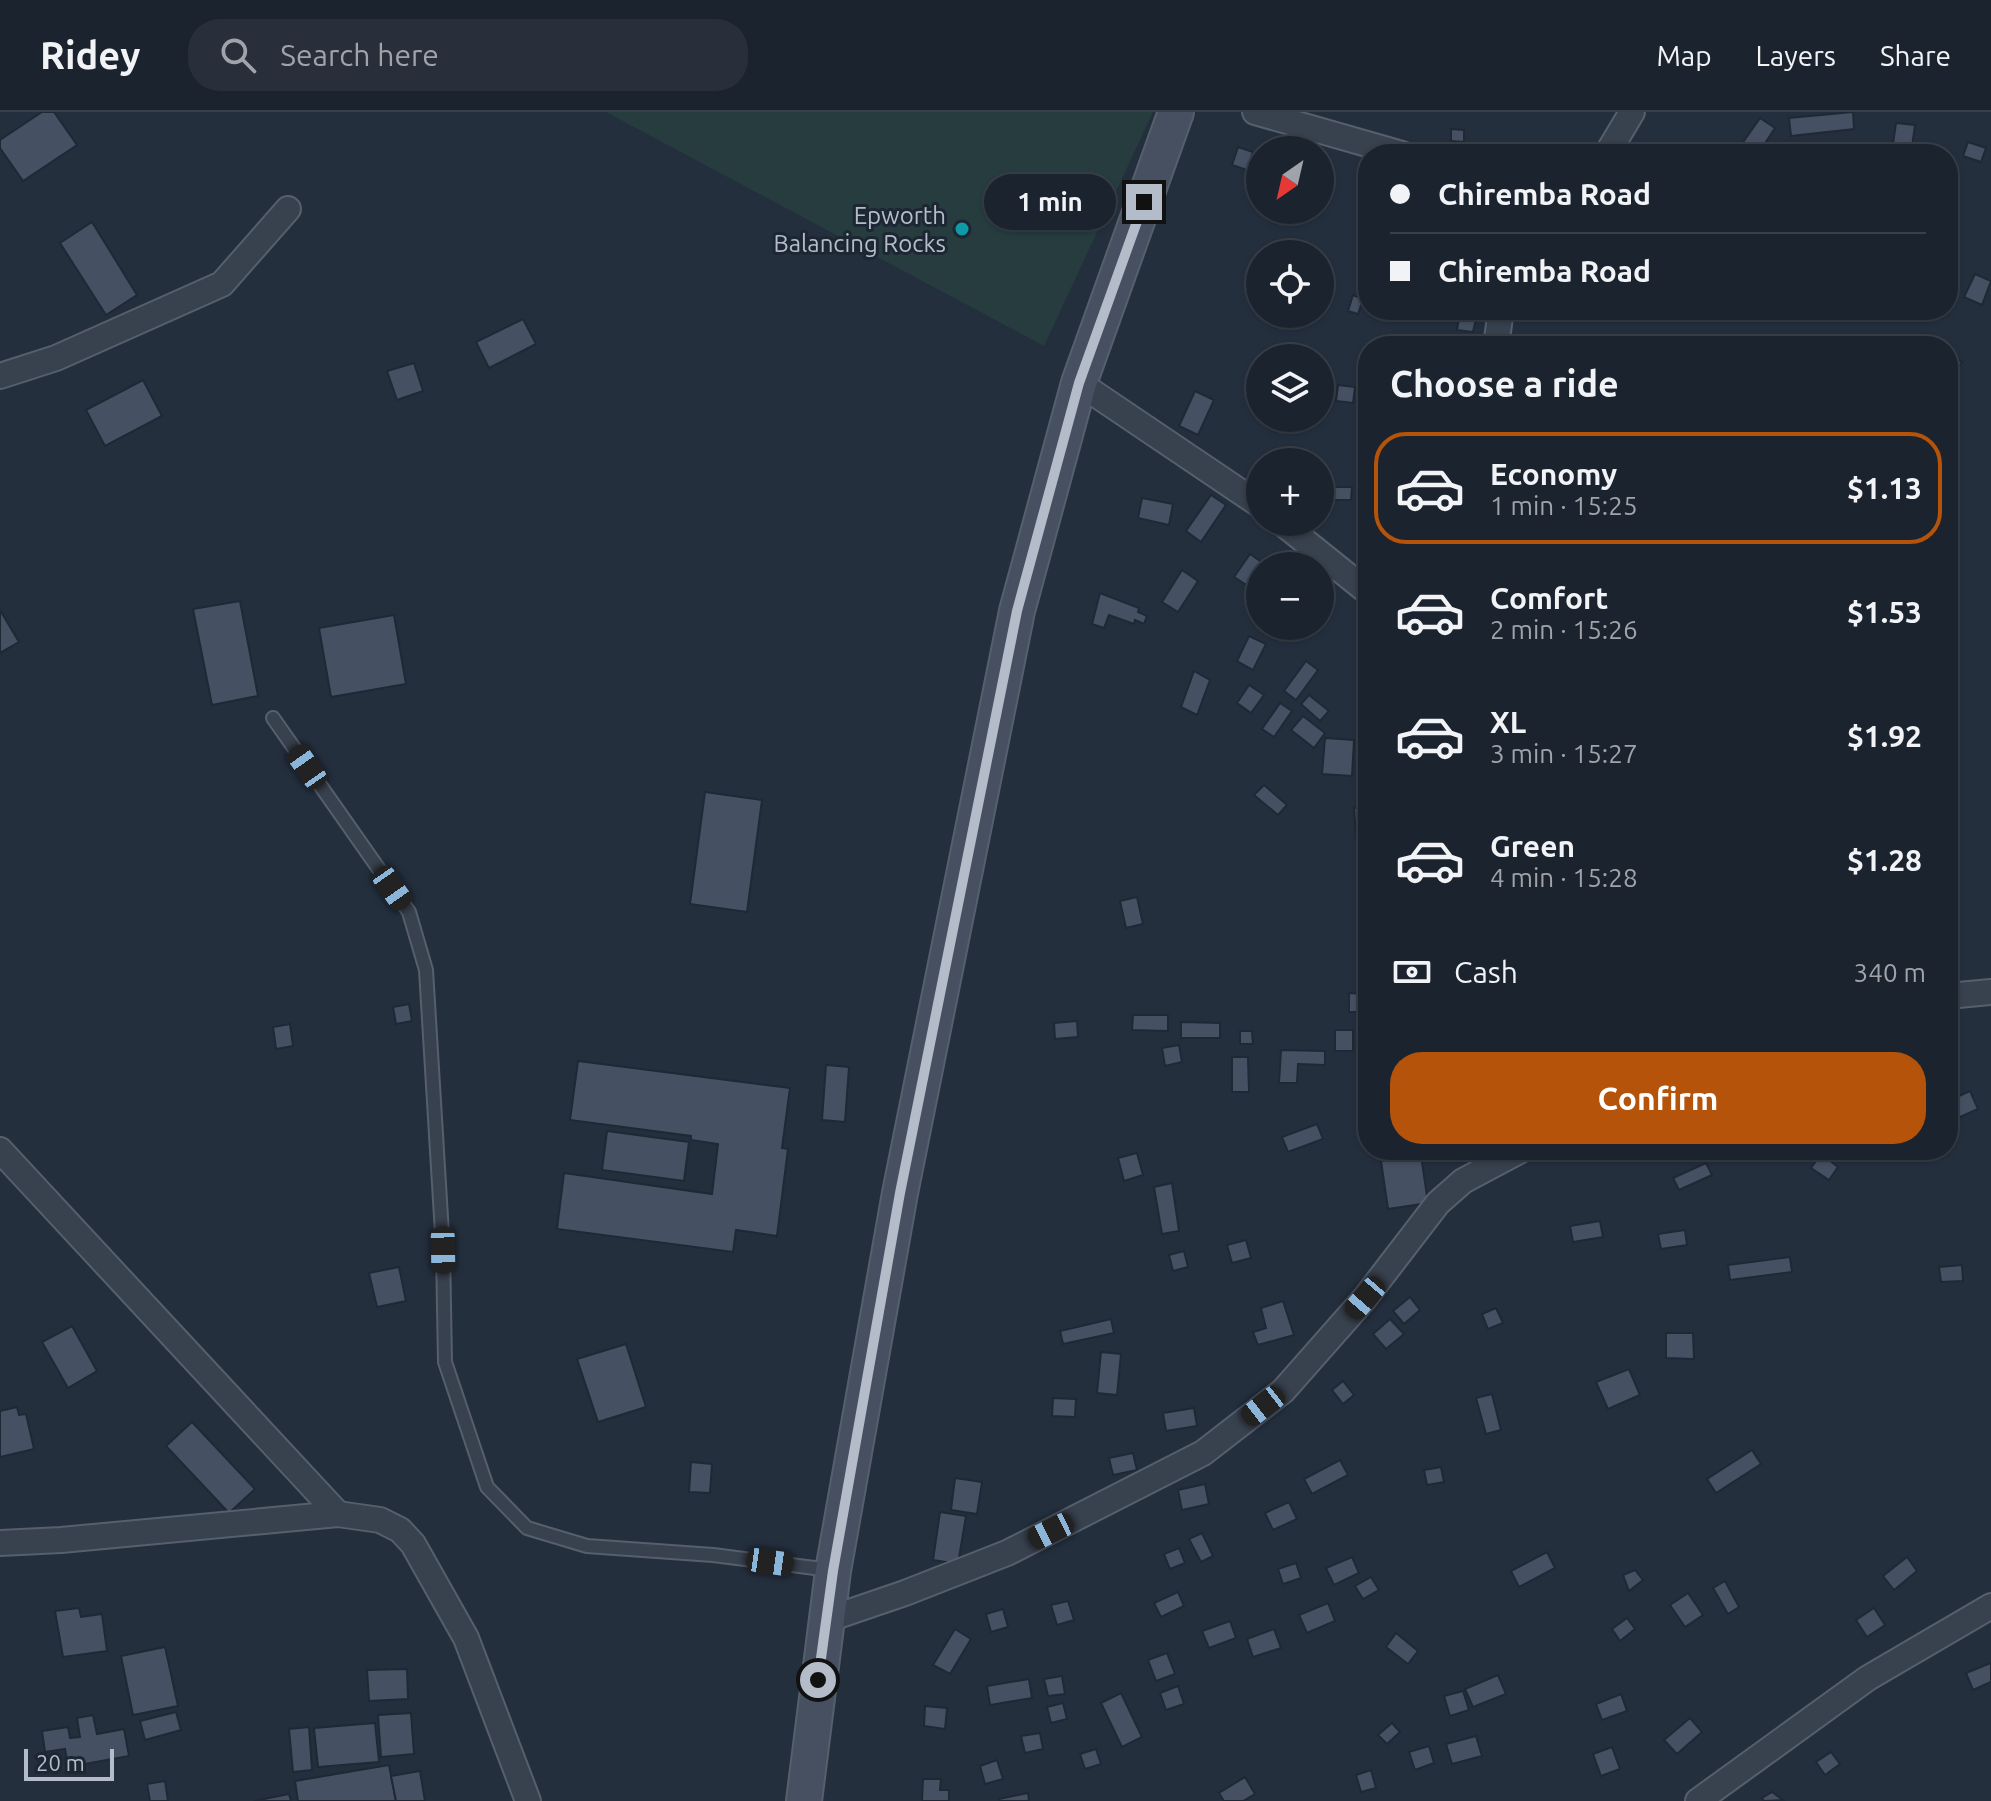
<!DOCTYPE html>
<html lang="en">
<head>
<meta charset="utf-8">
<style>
  :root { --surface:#1b232e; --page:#282f3a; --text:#f1f3f6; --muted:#a0a4aa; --line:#39404a; --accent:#b45309 }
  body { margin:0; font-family:Ubuntu,sans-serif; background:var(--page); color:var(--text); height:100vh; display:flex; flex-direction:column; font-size:30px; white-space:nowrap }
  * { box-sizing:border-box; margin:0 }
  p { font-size:26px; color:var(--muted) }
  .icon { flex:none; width:44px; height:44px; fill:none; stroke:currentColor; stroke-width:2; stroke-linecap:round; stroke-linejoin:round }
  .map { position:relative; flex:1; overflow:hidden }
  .sheet { position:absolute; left:1358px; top:224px; width:600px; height:824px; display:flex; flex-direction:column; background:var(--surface); border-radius:32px; box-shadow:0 2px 6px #0004,0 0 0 2px var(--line) }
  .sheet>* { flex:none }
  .top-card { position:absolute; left:1358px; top:32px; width:600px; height:176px; border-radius:32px; box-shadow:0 2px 6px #0004,0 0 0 2px var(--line); display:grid; align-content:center; height:176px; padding:0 32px; background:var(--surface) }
  .needle { width:52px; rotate:214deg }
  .tools { position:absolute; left:1246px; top:24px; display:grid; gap:16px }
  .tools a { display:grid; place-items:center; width:88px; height:88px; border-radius:50%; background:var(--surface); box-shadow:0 2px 6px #0004,0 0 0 2px var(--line); font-size:40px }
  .scale { position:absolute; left:24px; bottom:20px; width:90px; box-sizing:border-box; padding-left:8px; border:4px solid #b4bcc9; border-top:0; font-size:22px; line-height:28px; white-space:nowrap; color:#b4bcc9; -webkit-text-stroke:6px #1d2633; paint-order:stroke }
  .end { position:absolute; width:36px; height:36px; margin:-18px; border:10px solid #b4bcc9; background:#111; box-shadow:0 0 0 4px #111 }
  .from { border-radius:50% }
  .bubble { position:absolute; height:56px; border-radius:28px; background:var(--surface); box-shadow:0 2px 6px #0004,0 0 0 2px var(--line); font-size:26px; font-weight:700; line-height:56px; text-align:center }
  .car { position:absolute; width:24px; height:48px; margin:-24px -12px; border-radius:10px; box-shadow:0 0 6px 2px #0007; background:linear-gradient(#222 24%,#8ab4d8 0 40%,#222 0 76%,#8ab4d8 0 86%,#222 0) }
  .top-card b { display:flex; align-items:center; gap:28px; height:76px; font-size:30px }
  .top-card b+b { border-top:2px solid var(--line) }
  .top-card i { width:20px; height:20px; background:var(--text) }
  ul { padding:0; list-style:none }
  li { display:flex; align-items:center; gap:24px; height:112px; margin:0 16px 12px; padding:0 16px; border:4px solid transparent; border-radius:32px }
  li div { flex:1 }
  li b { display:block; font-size:30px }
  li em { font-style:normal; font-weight:700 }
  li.on { border-color:var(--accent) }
  li>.icon { width:72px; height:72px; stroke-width:1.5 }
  h2 { padding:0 32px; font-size:36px; line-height:96px }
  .pay { display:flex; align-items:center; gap:20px; height:88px; padding:0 32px; font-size:30px }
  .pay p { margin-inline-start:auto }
  .primary-button { display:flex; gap:16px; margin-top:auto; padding:16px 32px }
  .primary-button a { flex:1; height:92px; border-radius:32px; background:var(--accent); color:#fff; font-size:32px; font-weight:700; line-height:92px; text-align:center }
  header { display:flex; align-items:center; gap:48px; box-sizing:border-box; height:112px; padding:0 40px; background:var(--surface); border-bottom:2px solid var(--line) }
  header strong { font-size:38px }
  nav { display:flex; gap:44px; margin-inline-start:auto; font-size:28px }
  .search { width:560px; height:72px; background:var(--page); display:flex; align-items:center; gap:20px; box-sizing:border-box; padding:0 28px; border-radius:32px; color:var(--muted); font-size:30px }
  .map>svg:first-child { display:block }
</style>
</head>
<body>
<header>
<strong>Ridey</strong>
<div class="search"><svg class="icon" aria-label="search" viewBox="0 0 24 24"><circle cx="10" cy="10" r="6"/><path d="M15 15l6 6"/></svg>Search here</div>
<nav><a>Map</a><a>Layers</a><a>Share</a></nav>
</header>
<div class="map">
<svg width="1991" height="1689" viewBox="0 0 1991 1689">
  <rect width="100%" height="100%" fill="#242f3e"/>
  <path fill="#263c3f" d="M606,0H1153L1044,234Z"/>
  <g fill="#455162" stroke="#1f2835" stroke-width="2">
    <path d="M42,0H54L77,33L23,69L0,36V28Z"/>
    <path d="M1853,0L1854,17L1791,24L1789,6Z"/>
    <path d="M1760,6L1775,16L1758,42H1742L1737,39Z"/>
    <path d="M1896,11L1915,13L1912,35L1893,32Z"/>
    <path d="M1451,17L1464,18V30L1451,29Z"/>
    <path d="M1968,30L1986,36L1981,50L1963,44Z"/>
    <path d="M1238,35L1253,40L1247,58L1232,53Z"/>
    <path d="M92,110L137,183L106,203L60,131Z"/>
    <path d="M1975,162L1991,169L1982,193L1964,185Z"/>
    <path d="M1320,172L1327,174L1322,191L1320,190Z"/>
    <path d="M1353,183L1363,187L1358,202L1348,199Z"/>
    <path d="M1460,199L1477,203L1473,220L1457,218Z"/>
    <path d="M523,207L536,232L489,256L476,230Z"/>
    <path d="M1948,241L1962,250L1948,269Z"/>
    <path d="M414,251L423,279L397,288L387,259Z"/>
    <path d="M143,268L162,304L105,334L86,298Z"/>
    <path d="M1338,273L1355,275L1353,291L1336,289Z"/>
    <path d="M1195,279L1214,288L1198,323L1179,314Z"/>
    <path d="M1323,375H1352L1351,388H1323Z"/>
    <path d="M1211,383L1226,393L1201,430L1186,419Z"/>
    <path d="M1142,386L1173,392L1169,413L1138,406Z"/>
    <path d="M1250,442L1263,451L1248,474L1234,465Z"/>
    <path d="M1182,458L1198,469L1178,500L1162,490Z"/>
    <path d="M1320,475L1330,482L1320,498Z"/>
    <path d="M1100,481L1139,496L1138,500L1147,504L1144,512L1135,508L1134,512L1109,503L1104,516L1092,512Z"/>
    <path d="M240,489L258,584L212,593L193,497Z"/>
    <path d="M0,498L19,530L0,541Z"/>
    <path d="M394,503L406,572L331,585L319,516Z"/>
    <path d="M1249,524L1266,532L1253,558L1237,549Z"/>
    <path d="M1306,549L1318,558L1296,588L1284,579Z"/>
    <path d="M1194,559L1210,568L1197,603L1181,595Z"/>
    <path d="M1249,573L1264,583L1251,601L1237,591Z"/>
    <path d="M1309,583L1329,599L1320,609L1301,592Z"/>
    <path d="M1280,591L1292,599L1274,625L1262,617Z"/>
    <path d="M1303,604L1325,621L1314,636L1291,618Z"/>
    <path d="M1325,626L1354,628L1352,664L1322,662Z"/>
    <path d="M1264,673L1287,693L1278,703L1254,683Z"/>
    <path d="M705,680L762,688L747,800L690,792Z"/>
    <path d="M1368,695V725L1356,726L1354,696Z"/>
    <path d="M1137,785L1143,812L1126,816L1120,789Z"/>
    <rect x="1948" y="852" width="10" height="18"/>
    <path d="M1349,881L1366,882V900H1349Z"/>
    <path d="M409,892L412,909L396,912L393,895Z"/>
    <path d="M1133,903H1168V919L1132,918Z"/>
    <path d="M1077,909L1078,925L1055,927L1054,911Z"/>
    <path d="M1181,910L1220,911V926H1181Z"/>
    <path d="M290,912L293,934L276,937L273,915Z"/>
    <rect x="1335" y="918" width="18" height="21"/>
    <path d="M1240,919H1252L1253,932H1240Z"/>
    <path d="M1179,933L1182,950L1165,954L1162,936Z"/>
    <path d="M1281,938L1325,939V953L1298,952L1297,971H1279Z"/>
    <path d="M1232,945H1248L1249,980H1232Z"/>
    <path d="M578,949L790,976L782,1036L788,1037L777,1124L736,1118L733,1140L557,1117L564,1061L712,1082L718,1032L691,1028V1024L570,1008Z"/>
    <path d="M826,953L849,955L845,1010L822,1008Z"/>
    <path d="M1970,979L1978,997L1949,1010L1948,989Z"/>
    <path d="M1317,1012L1323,1027L1288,1040L1282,1025Z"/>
    <path d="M607,1019L689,1030L684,1069L602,1058Z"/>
    <path d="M1417,1038H1465V1045Z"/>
    <path d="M1137,1041L1143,1063L1124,1069L1118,1046Z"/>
    <path d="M1821,1042L1838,1055L1829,1068L1811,1056Z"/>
    <path d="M1421,1043L1428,1091L1388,1097L1381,1049Z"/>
    <path d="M1706,1051L1712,1063L1679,1078L1673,1066Z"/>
    <path d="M1172,1071L1179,1119L1162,1122L1154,1075Z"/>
    <path d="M1600,1109L1603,1125L1573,1130L1570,1114Z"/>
    <path d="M1685,1118L1687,1133L1661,1137L1658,1122Z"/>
    <path d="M1246,1128L1251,1146L1232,1151L1227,1133Z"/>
    <path d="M1184,1139L1188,1155L1173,1159L1169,1143Z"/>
    <path d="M1790,1145L1792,1160L1730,1168L1728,1153Z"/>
    <path d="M1962,1153L1963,1169L1941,1170L1939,1155Z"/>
    <path d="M399,1155L406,1189L377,1195L369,1161Z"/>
    <path d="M1410,1185L1420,1198L1404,1212L1393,1199Z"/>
    <path d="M1283,1189L1294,1223L1258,1233L1253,1220L1266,1216L1261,1196Z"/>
    <path d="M1496,1196L1503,1211L1488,1217L1482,1202Z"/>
    <path d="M1111,1207L1114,1221L1063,1232L1060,1219Z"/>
    <path d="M1390,1207L1404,1222L1386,1237L1373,1222Z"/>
    <path d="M72,1214L97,1259L68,1276L42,1230Z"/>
    <path d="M1666,1221H1693L1694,1247L1666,1246Z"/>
    <path d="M626,1232L646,1295L598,1310L577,1247Z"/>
    <path d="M1101,1240L1121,1242L1117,1283L1097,1281Z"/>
    <path d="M1629,1257L1640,1283L1608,1297L1596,1270Z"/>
    <path d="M1343,1269L1354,1283L1343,1292L1332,1278Z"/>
    <path d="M1492,1282L1501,1318L1486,1322L1476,1286Z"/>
    <path d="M1053,1286L1076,1287L1075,1305L1052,1304Z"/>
    <path d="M17,1295L19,1303L26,1302L34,1337L0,1345V1299Z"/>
    <path d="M1194,1296L1197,1314L1166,1319L1163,1301Z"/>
    <path d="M192,1310L255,1377L229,1401L166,1334Z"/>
    <path d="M1752,1338L1761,1352L1716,1381L1707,1367Z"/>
    <path d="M1133,1341L1137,1358L1113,1363L1109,1346Z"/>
    <path d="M1340,1348L1348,1363L1312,1382L1304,1367Z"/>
    <path d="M691,1350L712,1352L710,1381L689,1380Z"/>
    <path d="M1441,1355L1444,1370L1427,1373L1424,1358Z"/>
    <path d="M955,1366L982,1370L977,1402L951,1398Z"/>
    <path d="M1205,1372L1209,1392L1182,1398L1178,1378Z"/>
    <path d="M1289,1390L1297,1407L1273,1418L1265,1401Z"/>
    <path d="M940,1400L966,1404L958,1452L933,1448Z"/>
    <path d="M1202,1421L1213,1444L1201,1450L1189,1427Z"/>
    <path d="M1179,1436L1185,1451L1170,1457L1164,1442Z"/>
    <path d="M1547,1440L1555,1456L1519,1475L1511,1459Z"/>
    <path d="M1352,1445L1359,1461L1334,1473L1326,1456Z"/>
    <path d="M1907,1445L1917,1459L1894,1478L1883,1464Z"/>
    <path d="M1296,1451L1301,1466L1283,1472L1278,1457Z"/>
    <path d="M1635,1458L1643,1468L1629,1479L1623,1463Z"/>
    <path d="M1371,1465L1379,1478L1363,1487L1355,1474Z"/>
    <path d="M1725,1469L1739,1495L1728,1502L1713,1476Z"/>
    <path d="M1178,1480L1184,1494L1161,1505L1154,1491Z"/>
    <path d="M1688,1481L1703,1503L1685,1515L1670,1493Z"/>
    <path d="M1068,1489L1074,1508L1057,1513L1051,1493Z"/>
    <path d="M1328,1491L1335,1509L1307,1521L1299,1503Z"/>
    <path d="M79,1496L81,1505L102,1502L107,1539L63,1545L55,1499Z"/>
    <path d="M1874,1496L1885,1513L1867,1525L1856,1508Z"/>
    <path d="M1003,1497L1008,1515L991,1520L986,1502Z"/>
    <path d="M1627,1506L1635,1517L1620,1529L1612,1517Z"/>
    <path d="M1230,1509L1236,1526L1209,1536L1202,1519Z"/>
    <path d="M955,1517L971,1527L950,1562L933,1553Z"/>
    <path d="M1274,1517L1281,1536L1253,1545L1247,1527Z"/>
    <path d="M1396,1521L1418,1539L1408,1552L1386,1535Z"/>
    <path d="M165,1535L178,1594L133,1603L121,1544Z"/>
    <path d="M1167,1541L1175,1562L1156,1569L1148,1548Z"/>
    <path d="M1991,1551V1570L1973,1578L1966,1561Z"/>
    <path d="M407,1557L408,1587L369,1589L367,1558Z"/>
    <path d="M1498,1563L1506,1582L1473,1595L1465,1577Z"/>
    <path d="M1062,1564L1065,1582L1048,1584L1044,1567Z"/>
    <path d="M1029,1567L1032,1586L990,1593L987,1574Z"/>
    <path d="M1178,1574L1184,1592L1166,1598L1160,1581Z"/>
    <path d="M1463,1579L1469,1598L1450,1604L1444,1584Z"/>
    <path d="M1121,1581L1142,1625L1122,1635L1101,1591Z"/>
    <path d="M1621,1582L1627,1599L1602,1608L1596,1592Z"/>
    <path d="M1063,1591L1067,1607L1051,1611L1047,1595Z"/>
    <path d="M925,1594L947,1596L945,1617L924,1614Z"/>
    <path d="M176,1600L181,1618L145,1628L140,1609Z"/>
    <path d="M411,1601L414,1642L381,1645L378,1603Z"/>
    <path d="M93,1603L97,1622L124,1617L129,1644L68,1655L65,1637L45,1640L42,1619L68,1615L70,1626L80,1625L77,1606Z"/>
    <path d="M1690,1606L1702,1620L1677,1642L1664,1628Z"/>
    <path d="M375,1611L379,1650L318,1655L314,1616Z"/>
    <path d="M1392,1611L1400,1620L1387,1632L1378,1623Z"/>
    <path d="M309,1615L312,1658L293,1660L289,1617Z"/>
    <path d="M1040,1621L1043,1637L1025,1641L1021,1624Z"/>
    <path d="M1476,1624L1482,1644L1452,1652L1446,1632Z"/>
    <path d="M1429,1634L1434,1651L1415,1658L1409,1640Z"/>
    <path d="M1612,1635L1620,1657L1601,1664L1593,1642Z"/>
    <path d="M1096,1637L1101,1652L1085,1657L1080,1642Z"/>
    <path d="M1831,1640L1840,1652L1825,1663L1816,1650Z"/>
    <path d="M997,1648L1003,1667L985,1672L980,1654Z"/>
    <path d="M389,1653L396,1689H298L295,1669Z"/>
    <path d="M1371,1658L1376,1676L1361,1680L1356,1663Z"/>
    <path d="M420,1659L425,1689H396L391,1664Z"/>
    <path d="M1245,1665L1255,1682L1243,1689H1224L1219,1681Z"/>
    <path d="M923,1667H941L940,1678H949V1689H922Z"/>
    <path d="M165,1669L168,1689H150L147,1672Z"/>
    <path d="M1772,1680L1783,1688L1764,1689L1762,1686Z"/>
    <path d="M1028,1681L1029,1689H1000L999,1687Z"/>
    <path d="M289,1682L291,1689H254Z"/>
  </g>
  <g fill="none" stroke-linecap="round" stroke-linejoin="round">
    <g stroke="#565f6c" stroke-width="16">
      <path id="service" d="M273,606L409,800L426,858L443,1138L445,1250L487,1375L527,1416L587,1434L713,1443L830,1458"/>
    </g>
    <g stroke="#565f6c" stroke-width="28">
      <g id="minor">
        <path d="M1255,0L1402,42"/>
        <path d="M1607,42L1632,0"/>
        <path d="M1496,234L1501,198"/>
        <path d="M0,264L56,246L222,172L288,97"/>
        <path d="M1079,271L1260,393"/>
        <path d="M1281,410L1368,480"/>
        <path d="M1948,884L1991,880"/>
        <path d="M0,1038L338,1402"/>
        <path d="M0,1431L61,1428L338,1402L380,1408L400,1418L413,1432L466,1526L528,1689"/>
        <path d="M826,1508L905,1481L1007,1441L1203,1341L1283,1279L1365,1186L1438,1091L1463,1069L1521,1038"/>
        <path d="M1698,1689L1868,1566L1991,1494"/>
      </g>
    </g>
    <g stroke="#565f6c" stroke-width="38">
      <path id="secondary" d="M804,1689L833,1459L900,1081L1017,499L1079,271L1176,0"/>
    </g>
    <use href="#service" stroke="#38414e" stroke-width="12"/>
    <use href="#minor" stroke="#38414e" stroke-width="24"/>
    <use href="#secondary" stroke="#465061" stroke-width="34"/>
  </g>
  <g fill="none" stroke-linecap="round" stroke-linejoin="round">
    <path stroke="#b4bcc9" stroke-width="10" d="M818,1568L833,1459L900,1081L1017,499L1079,271L1144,90"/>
  </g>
  <circle fill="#0f9aa8" stroke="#1d2633" stroke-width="3" cx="962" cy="117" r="8"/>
  <g text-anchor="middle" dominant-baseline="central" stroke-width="6" stroke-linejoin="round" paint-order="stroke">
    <g font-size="24" fill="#b4bcc9" stroke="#1d2633" text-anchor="end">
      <text x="946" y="103">Epworth<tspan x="946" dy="28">Balancing Rocks</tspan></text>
    </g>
  </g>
</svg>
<div class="tools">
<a><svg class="needle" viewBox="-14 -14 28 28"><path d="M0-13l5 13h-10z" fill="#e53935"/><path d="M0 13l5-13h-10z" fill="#a0a4aa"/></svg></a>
<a><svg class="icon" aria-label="locate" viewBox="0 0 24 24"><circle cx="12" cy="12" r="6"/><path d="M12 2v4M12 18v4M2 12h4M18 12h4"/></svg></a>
<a><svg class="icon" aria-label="layers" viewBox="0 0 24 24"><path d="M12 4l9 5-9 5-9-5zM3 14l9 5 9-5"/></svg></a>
<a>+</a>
<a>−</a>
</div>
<div class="scale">20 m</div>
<i class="end from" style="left:818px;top:1568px"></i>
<i class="end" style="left:1144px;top:90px"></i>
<div class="bubble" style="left:984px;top:62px;width:132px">1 min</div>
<i class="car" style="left:307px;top:655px;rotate:325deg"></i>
<i class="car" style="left:392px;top:776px;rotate:145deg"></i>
<i class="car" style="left:443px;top:1138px;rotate:179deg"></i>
<i class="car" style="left:1365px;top:1186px;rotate:221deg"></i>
<i class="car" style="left:1263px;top:1294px;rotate:232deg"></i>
<i class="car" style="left:1051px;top:1419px;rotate:244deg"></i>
<i class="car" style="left:770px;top:1450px;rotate:98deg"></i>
<div class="top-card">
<b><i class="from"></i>Chiremba Road</b>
<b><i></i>Chiremba Road</b>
</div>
<section class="sheet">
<h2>Choose a ride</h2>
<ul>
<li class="on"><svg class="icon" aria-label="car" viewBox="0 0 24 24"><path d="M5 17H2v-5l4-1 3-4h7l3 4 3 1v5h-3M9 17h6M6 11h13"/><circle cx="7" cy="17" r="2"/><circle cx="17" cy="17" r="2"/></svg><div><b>Economy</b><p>1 min · 15:25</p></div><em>$1.13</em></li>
<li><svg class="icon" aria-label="car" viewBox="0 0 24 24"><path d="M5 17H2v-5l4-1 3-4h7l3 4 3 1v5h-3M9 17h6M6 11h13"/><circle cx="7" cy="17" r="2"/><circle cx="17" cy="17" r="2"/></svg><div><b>Comfort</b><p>2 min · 15:26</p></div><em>$1.53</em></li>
<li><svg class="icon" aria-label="car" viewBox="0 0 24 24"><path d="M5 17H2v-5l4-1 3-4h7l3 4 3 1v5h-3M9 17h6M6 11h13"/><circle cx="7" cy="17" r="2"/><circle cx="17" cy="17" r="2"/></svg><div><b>XL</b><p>3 min · 15:27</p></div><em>$1.92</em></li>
<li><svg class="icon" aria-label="car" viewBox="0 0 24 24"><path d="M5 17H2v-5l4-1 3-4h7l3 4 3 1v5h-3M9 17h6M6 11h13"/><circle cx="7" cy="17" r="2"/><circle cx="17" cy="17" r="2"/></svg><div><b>Green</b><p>4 min · 15:28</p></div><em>$1.28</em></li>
</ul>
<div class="pay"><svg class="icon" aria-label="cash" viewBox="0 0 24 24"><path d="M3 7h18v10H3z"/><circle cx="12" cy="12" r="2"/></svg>Cash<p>340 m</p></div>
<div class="primary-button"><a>Confirm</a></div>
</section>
</div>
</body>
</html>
